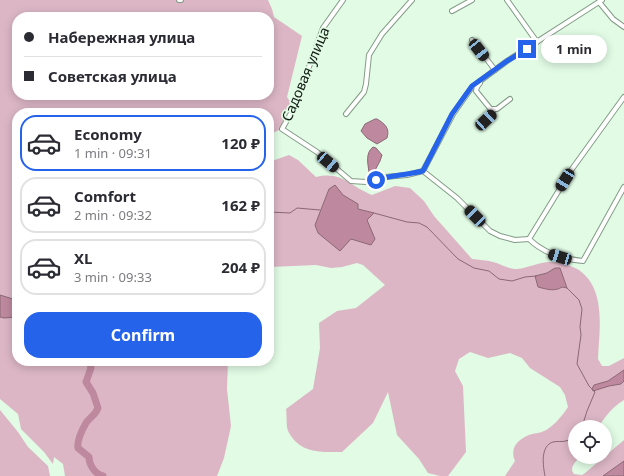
<!DOCTYPE html>
<html lang="en">
<head>
<meta charset="utf-8">
<style>
  :root { --surface:#fff; --page:#f7f7f7; --text:#2b2b33; --muted:#7c7c81; --line:#e1e1e2; --accent:#2563eb }
  body { margin:0; font-family:"Noto Sans",sans-serif; background:var(--page); color:var(--text); height:100vh; display:flex; flex-direction:column; font-size:15px; white-space:nowrap }
  * { box-sizing:border-box; margin:0 }
  p { font-size:13px; color:var(--muted) }
  .icon { flex:none; width:22px; height:22px; fill:none; stroke:currentColor; stroke-width:2; stroke-linecap:round; stroke-linejoin:round }
  .map { position:relative; flex:1; overflow:hidden }
  .drawer { position:absolute; left:12px; top:108px; width:262px; height:258px; display:flex; flex-direction:column; background:var(--surface); border-radius:16px; box-shadow:0 2px 10px #0003 }
  .drawer>* { flex:none }
  .top-card { position:absolute; left:12px; top:12px; width:262px; height:88px; border-radius:16px; box-shadow:0 2px 10px #0003; display:grid; align-content:center; height:88px; padding:0 12px; background:var(--surface) }
  .fabs { position:absolute; left:568px; top:420px; display:grid; gap:8px }
  .fabs a { display:grid; place-items:center; width:44px; height:44px; border-radius:50%; background:var(--surface); box-shadow:0 2px 10px #0003; font-size:20px }
  .end { position:absolute; width:18px; height:18px; margin:-9px; border:5px solid #2563eb; background:#fff; box-shadow:0 0 0 2px #fff }
  .from { border-radius:50% }
  .bubble { position:absolute; height:28px; border-radius:14px; background:var(--surface); box-shadow:0 2px 10px #0003; font-size:13px; font-weight:700; line-height:28px; text-align:center }
  .car { position:absolute; width:12px; height:24px; margin:-12px -6px; border-radius:5px; box-shadow:0 0 3px 1px #0007; background:linear-gradient(#222 24%,#8ab4d8 0 40%,#222 0 76%,#8ab4d8 0 86%,#222 0) }
  .top-card b { display:flex; align-items:center; gap:14px; height:38px; font-size:15px }
  .top-card b+b { border-top:1px solid var(--line) }
  .top-card i { width:10px; height:10px; background:var(--text) }
  ul { padding:7px 0 0; list-style:none }
  li { display:flex; align-items:center; gap:12px; height:56px; margin:0 8px 6px; padding:0 4px; border:2px solid var(--line); border-radius:16px }
  li div { flex:1 }
  li b { display:block; font-size:15px }
  li em { font-style:normal; font-weight:700 }
  li.active { border-color:var(--accent) }
  li>.icon { width:36px; height:36px; stroke-width:1.5 }
  .primary-button { display:flex; gap:8px; margin-top:auto; padding:8px 12px }
  .primary-button a { flex:1; height:46px; border-radius:16px; background:var(--accent); color:#fff; font-size:16px; font-weight:700; line-height:46px; text-align:center }
  .map>svg:first-child { display:block }
</style>
</head>
<body>
<div class="map">
<svg width="624" height="476" viewBox="0 0 624 476">
  <rect width="100%" height="100%" fill="#e1fbe5"/>
  <g fill="#dcb6c5" fill-rule="evenodd">
    <path d="M0,0H268L272,9L274,17L302,36L287,97L291,103L279,130L269,135V113H17V361H228L227,389L231,426L224,458L217,476H65L63,464L54,457L53,464L44,452L21,429L18,414L0,399ZM17,17H269V95H17Z"/>
    <path d="M289,155L298,160L316,177C343,171 349,186 372,195L395,186L410,188L424,201L434,216L472,259C479,260 486,260 493,262C501,264 508,269 517,269C528,268 539,262 550,262C560,262 570,265 579,270C607,290 599,331 598,359L602,366H609L624,358V400C612,407 606,416 598,427H575V457H580C575,462 569,468 574,474L582,475L585,473L624,440V476H505L515,461C509,447 519,438 532,434C536,433 540,433 544,431C552,428 563,415 568,407L565,395L560,387L530,368L522,358L510,353L488,358L470,352L459,359L455,371L463,386L466,452L448,476H440L428,473L419,459L397,435L388,392L373,423L342,452C320,452 300,454 288,431C286,425 287,415 286,409L313,389L320,348L319,323L337,311L356,308L385,285L363,265L357,263L342,267L331,268L316,265L270,267L269,269V162Z"/>
    <path d="M0,410L18,432L28,447L48,466L50,476H0Z"/>
  </g>
  <g fill="#be899e" stroke="#8b6875">
    <path d="M375,119H377C385,124 390,128 387,138L377,144L367,138L361,131L365,124Z"/>
    <path d="M373,147L376,148L382,155L380,161L373,174L369,172C368,164 365,153 373,147Z"/>
    <path d="M335,185L343,195L358,204V209L374,213L367,220L375,239L371,245L351,239L340,251L318,233L315,225L329,189Z"/>
    <path d="M555,268H560L567,288L562,287C555,292 546,289 538,287L535,276L547,273Z"/>
    <path d="M0,295L13,299H17V317L4,318L0,317Z"/>
    <path d="M624,370V381L621,384L609,386L593,391L592,389L594,385L608,381Z"/>
    <path d="M624,461V476H603Z"/>
  </g>
  <g fill="none" stroke-linecap="round" stroke-linejoin="round">
    <g stroke="#8b6875" stroke-width="1">
      <path d="M269,212L290,213L297,208L320,210"/>
      <path d="M374,213L407,222L419,223L427,227L458,259L474,268L489,271L499,279L512,281L525,277L536,276"/>
      <path d="M567,288L579,300L582,309L580,327L581,335L577,364L589,386L595,392L587,411L582,427"/>
      <path d="M545,476C543,466 540,446 553,442C557,441 562,442 566,441C569,440 572,439 575,438"/>
    </g>
    <path stroke="#be899e" stroke-width="7" d="M89,361L91,368L86,382L93,393L98,408C95,416 90,417 86,423C82,430 77,441 78,448L89,457C89,465 95,474 103,476"/>
    <g stroke="#849b87" stroke-width="6">
      <g id="minor">
        <path d="M179,0H181"/>
        <path d="M343,0L323,28L295,106L282,129L317,152L351,181L366,182L385,177L407,175L423,171"/>
        <path d="M507,0L537,42"/>
        <path d="M599,2L613,19L624,27"/>
        <path d="M452,11L472,0"/>
        <path d="M472,40L495,70"/>
        <path d="M480,81V83L477,87L476,91L493,112L481,126"/>
        <path d="M492,109H497L510,99"/>
        <path d="M346,114L364,92L366,84L369,55L382,34L412,0"/>
        <path d="M423,171L453,114L472,87L507,61L602,0"/>
        <path d="M423,171L457,198L490,231L500,236L515,240L529,239"/>
        <path d="M529,239L572,169L624,97"/>
        <path d="M529,239C544,254 563,259 583,261L624,187"/>
      </g>
    </g>
    <use href="#minor" stroke="#fff" stroke-width="4"/>
  </g>
  <g fill="none" stroke-linecap="round" stroke-linejoin="round">
    <path stroke="#2563eb" stroke-width="5" d="M376,180C391,175 407,175 423,171L452,114L472,86L507,61L527,49"/>
  </g>
  <g text-anchor="middle" dominant-baseline="central" stroke-width="3.5" stroke-linejoin="round" paint-order="stroke">
    <g font-size="14" fill="#131c14" stroke="#e1fbe5">
      <text transform="translate(305 74) rotate(-67)">Садовая улица</text>
    </g>
  </g>
</svg>
<div class="fabs">
<a><svg class="icon" aria-label="locate" viewBox="0 0 24 24"><circle cx="12" cy="12" r="6"/><path d="M12 2v4M12 18v4M2 12h4M18 12h4"/></svg></a>
</div>
<i class="end from" style="left:376px;top:180px"></i>
<i class="end" style="left:527px;top:49px"></i>
<div class="bubble" style="left:541px;top:35px;width:66px">1 min</div>
<i class="car" style="left:479px;top:50px;rotate:142deg"></i>
<i class="car" style="left:486px;top:120px;rotate:47deg"></i>
<i class="car" style="left:328px;top:162px;rotate:130deg"></i>
<i class="car" style="left:565px;top:180px;rotate:212deg"></i>
<i class="car" style="left:475px;top:216px;rotate:315deg"></i>
<i class="car" style="left:560px;top:257px;rotate:287deg"></i>
<div class="top-card">
<b><i class="from"></i>Набережная улица</b>
<b><i></i>Советская улица</b>
</div>
<section class="drawer">
<ul>
<li class="active"><svg class="icon" aria-label="car" viewBox="0 0 24 24"><path d="M5 17H2v-5l4-1 3-4h7l3 4 3 1v5h-3M9 17h6M6 11h13"/><circle cx="7" cy="17" r="2"/><circle cx="17" cy="17" r="2"/></svg><div><b>Economy</b><p>1 min · 09:31</p></div><em>120 ₽</em></li>
<li><svg class="icon" aria-label="car" viewBox="0 0 24 24"><path d="M5 17H2v-5l4-1 3-4h7l3 4 3 1v5h-3M9 17h6M6 11h13"/><circle cx="7" cy="17" r="2"/><circle cx="17" cy="17" r="2"/></svg><div><b>Comfort</b><p>2 min · 09:32</p></div><em>162 ₽</em></li>
<li><svg class="icon" aria-label="car" viewBox="0 0 24 24"><path d="M5 17H2v-5l4-1 3-4h7l3 4 3 1v5h-3M9 17h6M6 11h13"/><circle cx="7" cy="17" r="2"/><circle cx="17" cy="17" r="2"/></svg><div><b>XL</b><p>3 min · 09:33</p></div><em>204 ₽</em></li>
</ul>
<div class="primary-button"><a>Confirm</a></div>
</section>
</div>
</body>
</html>
